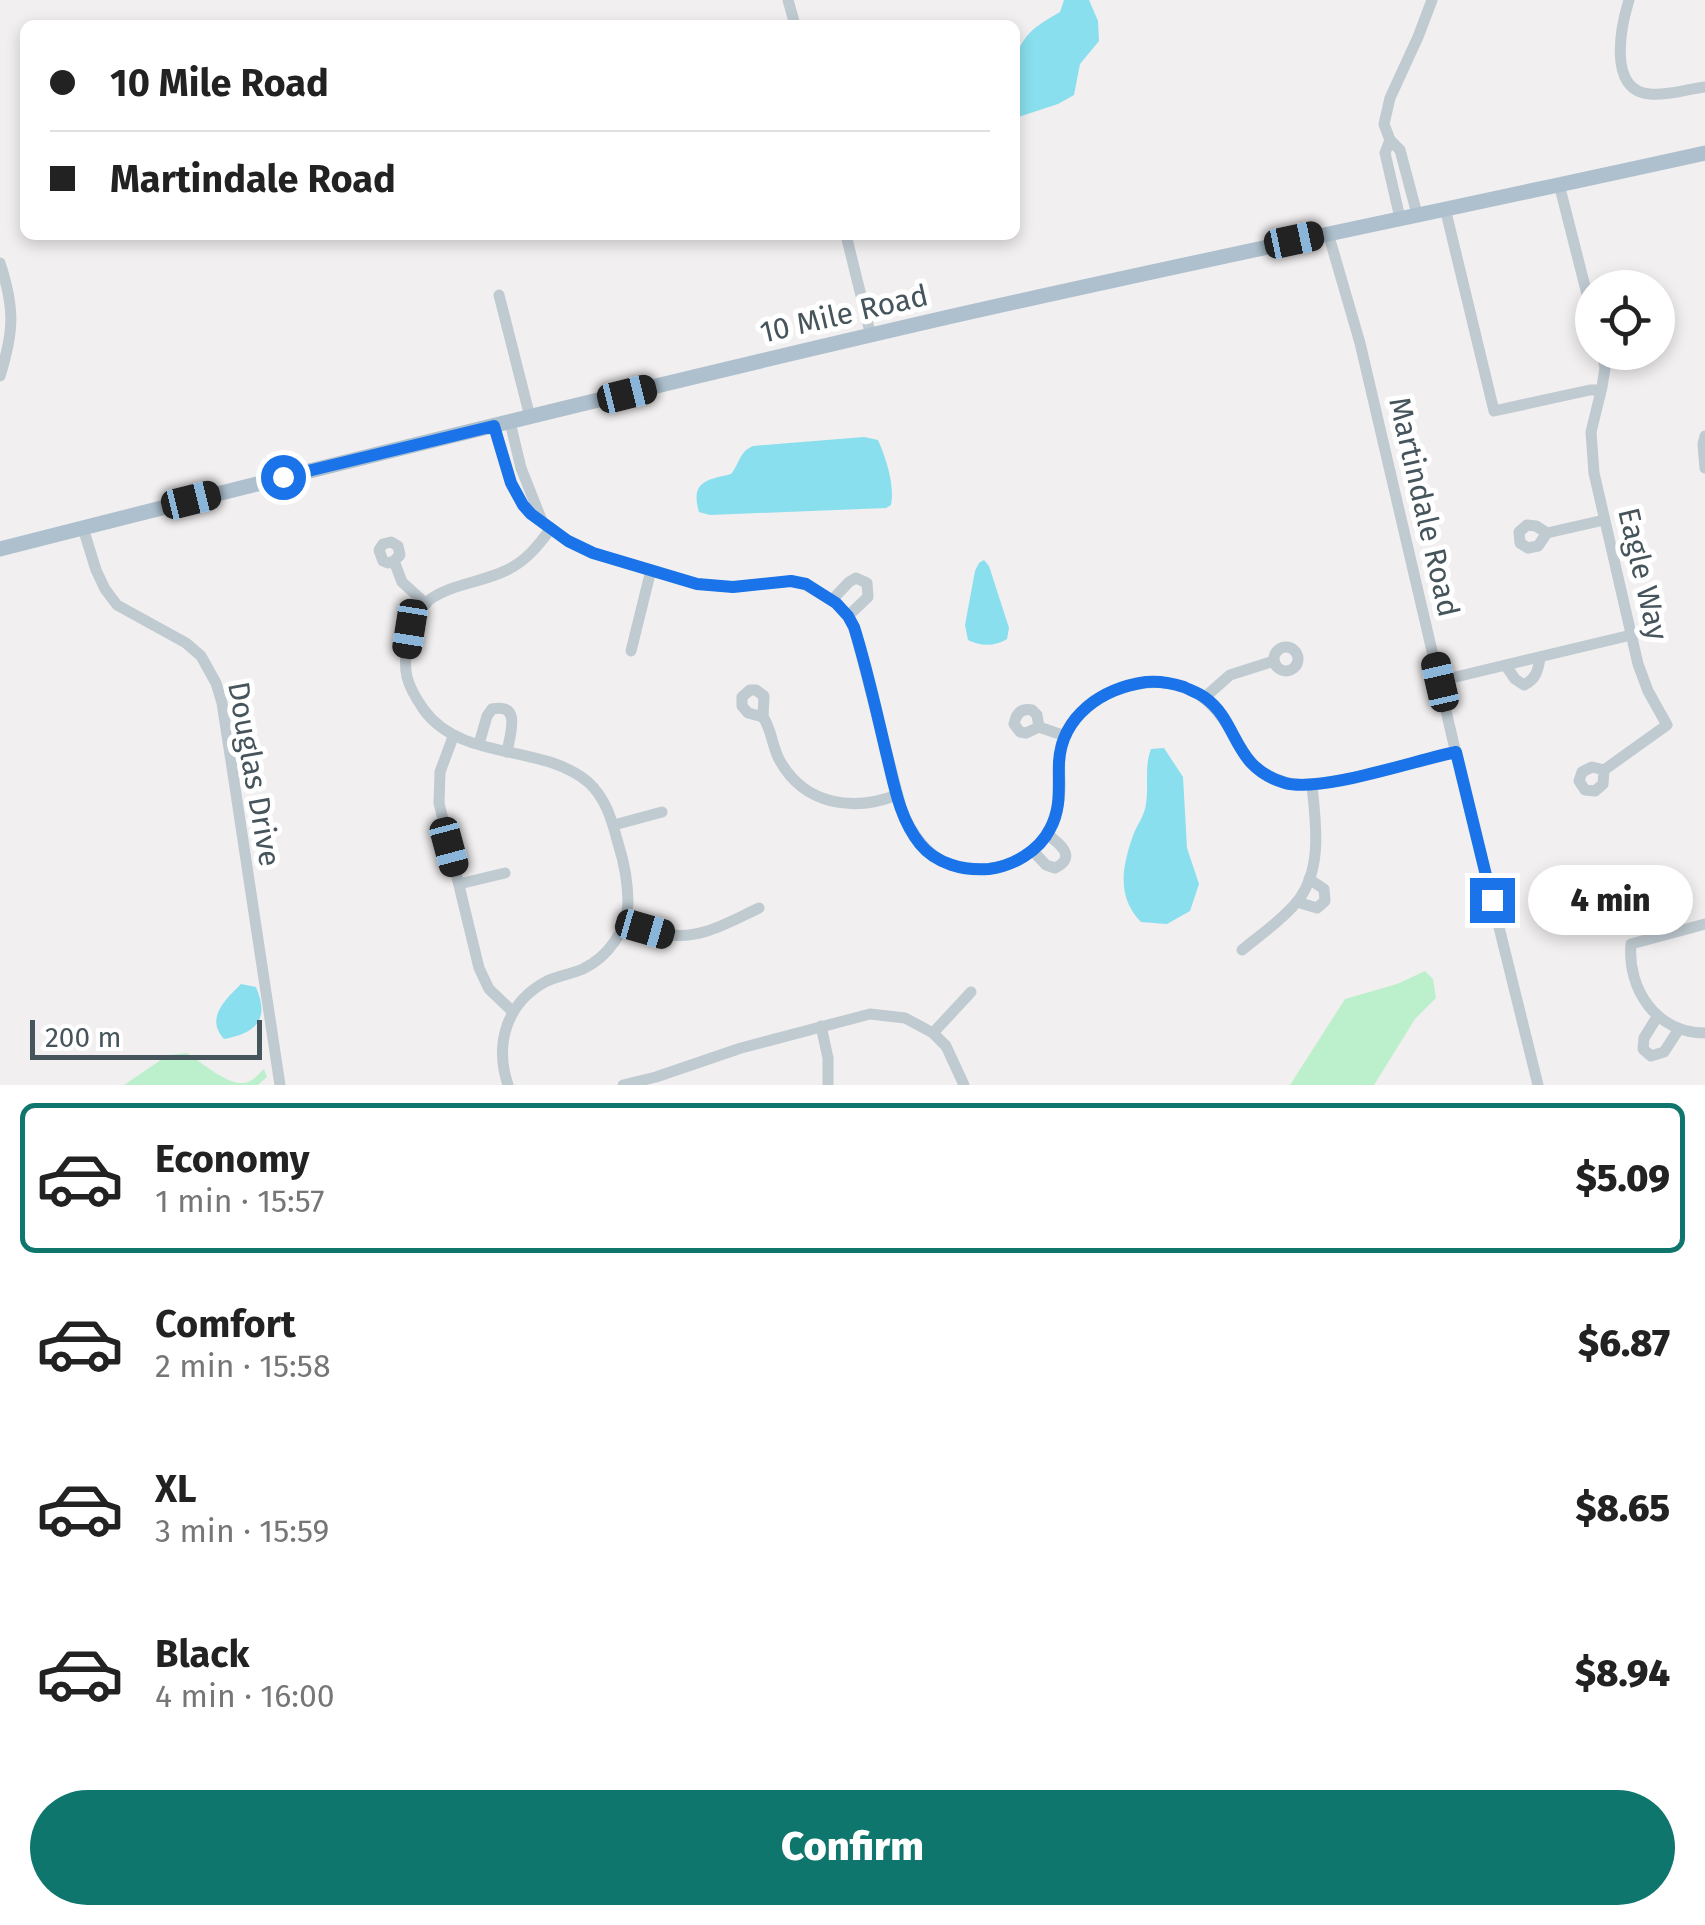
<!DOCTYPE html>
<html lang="en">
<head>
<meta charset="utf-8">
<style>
  :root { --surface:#fff; --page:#f2f2f2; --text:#222; --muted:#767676; --line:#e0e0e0; --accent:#0f766e }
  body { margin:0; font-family:"Fira Sans",sans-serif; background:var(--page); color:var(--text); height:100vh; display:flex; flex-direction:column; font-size:38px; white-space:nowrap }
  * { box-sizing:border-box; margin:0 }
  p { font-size:32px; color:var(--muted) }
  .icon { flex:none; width:55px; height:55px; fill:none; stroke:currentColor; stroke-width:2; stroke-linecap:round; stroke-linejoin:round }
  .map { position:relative; height:1085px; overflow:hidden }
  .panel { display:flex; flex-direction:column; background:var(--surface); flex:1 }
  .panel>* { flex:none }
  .hud { position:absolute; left:20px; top:20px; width:1000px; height:220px; border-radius:15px; box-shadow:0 5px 15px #0003; display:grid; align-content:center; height:220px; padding:0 30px; background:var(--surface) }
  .fabs { position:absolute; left:1575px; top:270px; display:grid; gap:20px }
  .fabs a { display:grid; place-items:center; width:100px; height:100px; border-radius:50%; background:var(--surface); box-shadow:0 5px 15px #0003; font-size:50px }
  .scale { position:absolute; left:30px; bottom:25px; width:232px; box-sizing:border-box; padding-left:10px; border:5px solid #46545c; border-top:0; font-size:28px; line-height:35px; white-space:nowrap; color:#46545c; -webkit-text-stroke:8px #fff; paint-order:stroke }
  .end { position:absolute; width:45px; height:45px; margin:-22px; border:12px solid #1a73e8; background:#fff; box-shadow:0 0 0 5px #fff }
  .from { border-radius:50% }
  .bubble { position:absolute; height:70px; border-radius:35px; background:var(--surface); box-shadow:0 5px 15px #0003; font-size:32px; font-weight:800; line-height:70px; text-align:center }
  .car { position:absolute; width:30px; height:60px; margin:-30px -15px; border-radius:12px; box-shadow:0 0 8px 2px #0007; background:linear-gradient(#222 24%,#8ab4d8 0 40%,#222 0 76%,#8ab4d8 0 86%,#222 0) }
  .hud b { display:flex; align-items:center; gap:35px; height:95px; font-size:38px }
  .hud b+b { border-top:2px solid var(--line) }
  .hud i { width:25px; height:25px; background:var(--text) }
  ul { padding:18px 0 0; list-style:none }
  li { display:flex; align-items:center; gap:30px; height:150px; margin:0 20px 15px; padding:0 10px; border:5px solid transparent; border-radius:15px }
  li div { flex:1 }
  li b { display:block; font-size:38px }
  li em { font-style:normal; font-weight:800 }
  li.on { border-color:var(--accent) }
  li>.icon { width:90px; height:90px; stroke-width:1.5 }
  .action { display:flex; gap:20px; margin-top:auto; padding:20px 30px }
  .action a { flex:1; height:115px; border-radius:60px; background:var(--accent); color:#fff; font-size:40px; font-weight:800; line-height:115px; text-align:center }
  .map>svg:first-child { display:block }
</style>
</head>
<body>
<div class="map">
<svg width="1705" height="1085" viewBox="0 0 1705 1085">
  <rect width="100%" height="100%" fill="#f1efef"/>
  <g fill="#bcf0cc">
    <path d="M1425,971L1433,979L1436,998L1415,1019L1374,1085H1290L1345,999L1397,984Z"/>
    <path d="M187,1053C201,1062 227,1085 244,1083C253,1082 258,1074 264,1069L267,1077L258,1085H124L168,1055Z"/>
  </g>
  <g fill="#89dfed">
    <path d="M1064,0H1089L1098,21L1099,41L1080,64L1074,95L1058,104L1015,118V58C1025,32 1036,26 1060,12Z"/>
    <path d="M864,437L878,440C886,458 895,485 891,505L886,508L710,515L699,512C690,481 707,480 731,474C740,463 739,452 753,446Z"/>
    <path d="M984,560L989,566L1009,628L1007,639C996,646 981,647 968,640L965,625L975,571L979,563Z"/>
    <path d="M1164,748L1183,777L1187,848L1199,884L1190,911L1167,924L1141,922C1116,896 1122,866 1134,833C1138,824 1145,814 1146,804C1149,785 1144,767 1151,749Z"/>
    <path d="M241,984L256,987C270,1020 256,1033 224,1039C205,1018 225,1000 241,984Z"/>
  </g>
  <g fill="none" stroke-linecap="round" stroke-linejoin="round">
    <g stroke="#bfcad1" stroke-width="11">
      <path d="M788,0L795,25"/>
      <path d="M1629,0C1621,26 1607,91 1650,94C1668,96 1687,89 1705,87"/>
      <path d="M1390,140L1385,153L1400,218"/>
      <path d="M1559,184L1592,314"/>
      <path d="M1445,208L1494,411L1590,390H1601"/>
      <path d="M1417,214L1400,150L1390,140L1384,124L1390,98L1418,37L1432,0"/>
      <path d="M1328,233L1360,343L1454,745L1538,1085"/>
      <path d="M846,235L871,336"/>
      <path d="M0,263C15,309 14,331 0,376"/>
      <path d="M499,295L530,417"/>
      <path d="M1602,352L1605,368L1602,387L1591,432L1594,473L1638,664L1648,691L1667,725L1604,770L1592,767L1582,772L1579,781L1585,790L1595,791L1603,784L1604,770"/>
      <path d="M510,422L521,468L542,521"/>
      <path d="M494,426L511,483L523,505L531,514L568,541L593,553L697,584L733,587L791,581L806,585L836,603L848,616L854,627L903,815C918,844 936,866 970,869C989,870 1006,867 1022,858C1047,843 1060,816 1060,787C1060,772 1058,757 1062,742C1065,732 1072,724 1078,716C1085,708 1091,701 1101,697C1146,675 1193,675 1223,719C1244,748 1245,770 1285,782C1320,793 1416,760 1456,752"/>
      <path d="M1705,436L1703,444L1705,468"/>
      <path d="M83,528L96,570L105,589L117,605L186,643L201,656L216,683L222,703L233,774L280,1085"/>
      <path d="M1547,533L1536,526L1527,525L1519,532L1520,543L1528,548L1538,546L1547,533L1604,520"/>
      <path d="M394,561L388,563L383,561L379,550L383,544L391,542L398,546L400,555L394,561L402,582L426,604"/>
      <path d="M832,600L849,582L856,578L867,583L868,597L848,616"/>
      <circle cx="1286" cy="659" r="12"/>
      <path d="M631,651L651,570"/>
      <path d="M1506,666L1515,679L1524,685C1536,679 1538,671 1540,658"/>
      <path d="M1439,681L1631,635"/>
      <path d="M750,690H756L764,696L763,717L748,713L742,706V697Z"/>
      <path d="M1205,697L1230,675L1274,661"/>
      <path d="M763,717C772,730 772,747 780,761C805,805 853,812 897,795"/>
      <path d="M1039,727L1037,715L1032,710C1021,708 1016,714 1014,724L1020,732L1026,733L1039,727L1065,736"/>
      <path d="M453,737L440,772L439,803L479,968L489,989L512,1011"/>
      <path d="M479,744L487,716L492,709C522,703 510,734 507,752"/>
      <path d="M614,825L662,812"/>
      <path d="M1032,850L1046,865L1055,868C1078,857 1059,843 1047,834"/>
      <path d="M459,884L505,873"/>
      <path d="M1297,902L1317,908L1325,901L1324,889L1309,879"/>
      <path d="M625,923C638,927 651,932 665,934C699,941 729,922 759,908"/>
      <path d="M1705,924L1631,944C1627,990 1657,1033 1705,1033"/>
      <path d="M1242,950C1260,935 1281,921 1296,903C1323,871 1316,824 1312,786"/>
      <path d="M1657,1017L1644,1038L1643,1049L1651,1056L1664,1052L1679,1029"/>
      <path d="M821,1026L828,1058V1085"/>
      <path d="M933,1033L971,992"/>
      <path d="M508,1085C494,1043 507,1002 547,981C558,976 571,974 583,969C608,957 627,930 628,903C628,882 624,862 618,843C612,821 606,798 588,782C542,743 462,762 424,710C417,700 410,689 407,677C404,664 406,652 408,639C416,583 469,589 507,570C526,561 539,545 551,528"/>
      <path d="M623,1085L656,1077L741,1048L870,1014L905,1018L933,1033L946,1046L964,1085"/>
    </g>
    <path stroke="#aec0ce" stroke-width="15" d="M0,549C310,470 620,393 931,321C1189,262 1447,210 1705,153"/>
  </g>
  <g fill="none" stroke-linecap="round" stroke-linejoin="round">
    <path stroke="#1a73e8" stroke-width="12" d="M283,477L494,426L511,483L523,505L531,514L568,541L593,553L697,584L733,587L791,581L806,584L836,603L848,616L854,627C867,668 876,710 886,752C894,784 899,818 920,844C936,864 964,871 989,869C1013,866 1039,851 1050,829C1062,807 1058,786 1059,762C1062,715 1103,688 1146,682C1159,681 1172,683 1184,687C1190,690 1199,693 1204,697C1240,722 1231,767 1285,783C1321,793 1416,760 1456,752L1492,900"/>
  </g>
  <g text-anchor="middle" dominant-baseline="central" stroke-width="10" stroke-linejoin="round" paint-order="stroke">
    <g font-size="30" fill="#46545c" stroke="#fff">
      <text transform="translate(844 314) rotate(-13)">10 Mile Road</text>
      <text transform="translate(1424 507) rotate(77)">Martindale Road</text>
      <text transform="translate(1643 574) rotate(77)">Eagle Way</text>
      <text transform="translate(254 774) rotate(80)">Douglas Drive</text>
    </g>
  </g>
</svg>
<div class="fabs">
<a><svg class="icon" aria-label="locate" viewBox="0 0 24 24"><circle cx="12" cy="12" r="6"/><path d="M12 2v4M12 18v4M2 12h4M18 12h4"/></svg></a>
</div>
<div class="scale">200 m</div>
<i class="end from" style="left:283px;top:477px"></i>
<i class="end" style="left:1492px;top:900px"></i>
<div class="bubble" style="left:1528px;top:865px;width:165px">4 min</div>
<i class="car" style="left:1294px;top:240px;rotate:78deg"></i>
<i class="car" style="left:627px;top:394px;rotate:76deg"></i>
<i class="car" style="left:191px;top:500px;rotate:76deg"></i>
<i class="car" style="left:410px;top:629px;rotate:189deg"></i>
<i class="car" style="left:1440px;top:682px;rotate:347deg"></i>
<i class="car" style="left:449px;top:847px;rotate:165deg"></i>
<i class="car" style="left:645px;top:929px;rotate:106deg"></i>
<div class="hud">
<b><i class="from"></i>10 Mile Road</b>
<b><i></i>Martindale Road</b>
</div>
</div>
<section class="panel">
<ul>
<li class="on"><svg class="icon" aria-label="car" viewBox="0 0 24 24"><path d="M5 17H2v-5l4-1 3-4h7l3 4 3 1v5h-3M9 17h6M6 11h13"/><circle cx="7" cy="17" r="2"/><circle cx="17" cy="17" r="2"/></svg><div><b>Economy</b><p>1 min · 15:57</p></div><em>$5.09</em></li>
<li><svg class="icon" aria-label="car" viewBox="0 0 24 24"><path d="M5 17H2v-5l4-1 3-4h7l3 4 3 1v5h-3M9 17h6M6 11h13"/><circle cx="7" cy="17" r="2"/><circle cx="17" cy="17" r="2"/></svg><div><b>Comfort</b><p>2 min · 15:58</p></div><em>$6.87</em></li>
<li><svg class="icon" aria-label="car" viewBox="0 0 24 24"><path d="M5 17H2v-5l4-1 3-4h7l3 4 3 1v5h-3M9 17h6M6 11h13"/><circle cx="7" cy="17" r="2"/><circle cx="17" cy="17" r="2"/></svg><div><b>XL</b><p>3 min · 15:59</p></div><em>$8.65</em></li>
<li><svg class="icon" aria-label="car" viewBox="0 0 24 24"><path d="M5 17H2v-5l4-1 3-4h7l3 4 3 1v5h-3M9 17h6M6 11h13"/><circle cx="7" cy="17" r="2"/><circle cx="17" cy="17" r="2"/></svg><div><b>Black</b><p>4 min · 16:00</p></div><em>$8.94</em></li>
</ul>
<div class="action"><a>Confirm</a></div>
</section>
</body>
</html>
